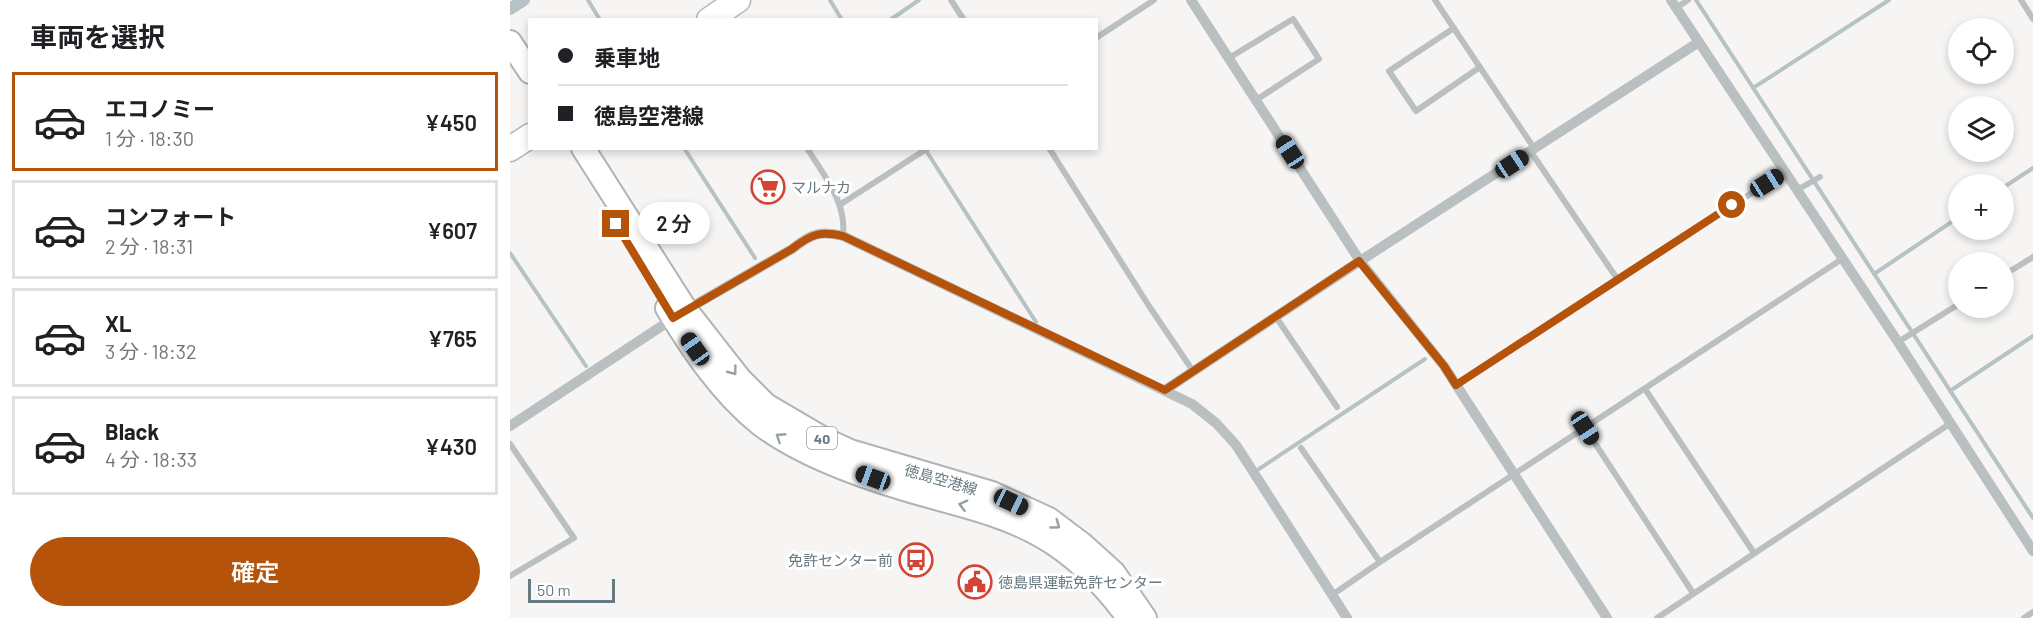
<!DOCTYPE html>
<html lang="ja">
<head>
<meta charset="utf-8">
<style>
  :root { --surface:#fff; --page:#f6f6f6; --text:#202124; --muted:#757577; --line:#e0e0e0; --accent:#b45309 }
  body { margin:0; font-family:Barlow,"Noto Sans JP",sans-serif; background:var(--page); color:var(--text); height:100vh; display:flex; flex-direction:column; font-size:22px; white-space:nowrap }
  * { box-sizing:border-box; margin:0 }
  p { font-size:20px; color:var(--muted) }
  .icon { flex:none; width:33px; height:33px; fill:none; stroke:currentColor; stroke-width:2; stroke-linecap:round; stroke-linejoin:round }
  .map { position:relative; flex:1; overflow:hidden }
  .drawer { display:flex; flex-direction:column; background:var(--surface); width:510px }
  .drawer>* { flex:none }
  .top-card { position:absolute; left:18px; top:18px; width:570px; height:132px; border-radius:0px; box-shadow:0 3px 9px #0003; display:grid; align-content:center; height:132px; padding:0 30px; background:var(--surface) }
  .controls { position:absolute; left:1438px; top:18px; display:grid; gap:12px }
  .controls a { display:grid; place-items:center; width:66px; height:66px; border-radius:50%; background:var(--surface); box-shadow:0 3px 9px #0003; font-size:30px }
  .scale { position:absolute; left:18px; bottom:15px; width:87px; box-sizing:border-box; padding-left:6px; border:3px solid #677981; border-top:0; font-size:16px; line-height:21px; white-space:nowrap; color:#677981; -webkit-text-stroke:4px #fff; paint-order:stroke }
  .end { position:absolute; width:27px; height:27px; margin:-14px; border:8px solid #b45309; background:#fff; box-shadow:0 0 0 3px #fff }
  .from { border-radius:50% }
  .bubble { position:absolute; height:42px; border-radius:21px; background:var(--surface); box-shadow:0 3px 9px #0003; font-size:20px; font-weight:600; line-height:42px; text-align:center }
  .car { position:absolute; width:18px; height:36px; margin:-18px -9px; border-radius:8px; box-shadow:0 0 4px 2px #0007; background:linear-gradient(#222 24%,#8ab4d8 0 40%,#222 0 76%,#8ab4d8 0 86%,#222 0) }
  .top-card b { display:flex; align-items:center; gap:21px; height:57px; font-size:22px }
  .top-card b+b { border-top:2px solid var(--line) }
  .top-card i { width:15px; height:15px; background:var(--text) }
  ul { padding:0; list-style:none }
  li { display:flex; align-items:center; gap:18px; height:99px; margin:0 12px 9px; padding:0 18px; border:3px solid var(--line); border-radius:0px }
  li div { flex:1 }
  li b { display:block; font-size:22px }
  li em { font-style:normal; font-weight:600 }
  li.selected { border-color:var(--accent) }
  li>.icon { width:54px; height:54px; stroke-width:1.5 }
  h2 { padding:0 30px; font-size:27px; line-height:72px }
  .button { display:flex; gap:12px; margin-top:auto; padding:12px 30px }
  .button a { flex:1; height:69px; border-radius:36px; background:var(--accent); color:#fff; font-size:24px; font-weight:600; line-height:69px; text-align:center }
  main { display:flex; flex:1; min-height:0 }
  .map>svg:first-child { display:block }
</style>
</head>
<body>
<main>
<section class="drawer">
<h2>車両を選択</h2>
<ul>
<li class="selected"><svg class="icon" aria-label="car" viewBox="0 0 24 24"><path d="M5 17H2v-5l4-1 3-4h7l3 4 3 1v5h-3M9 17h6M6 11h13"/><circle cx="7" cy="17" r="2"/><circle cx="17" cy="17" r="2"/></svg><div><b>エコノミー</b><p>1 分 · 18:30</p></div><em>¥450</em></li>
<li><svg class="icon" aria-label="car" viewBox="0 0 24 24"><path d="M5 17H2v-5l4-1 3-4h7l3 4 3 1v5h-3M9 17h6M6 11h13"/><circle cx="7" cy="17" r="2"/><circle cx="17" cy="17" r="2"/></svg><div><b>コンフォート</b><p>2 分 · 18:31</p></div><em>¥607</em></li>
<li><svg class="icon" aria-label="car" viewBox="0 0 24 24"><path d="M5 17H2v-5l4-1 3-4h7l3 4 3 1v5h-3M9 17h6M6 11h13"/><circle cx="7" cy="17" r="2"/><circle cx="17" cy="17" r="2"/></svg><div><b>XL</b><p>3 分 · 18:32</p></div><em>¥765</em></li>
<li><svg class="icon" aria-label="car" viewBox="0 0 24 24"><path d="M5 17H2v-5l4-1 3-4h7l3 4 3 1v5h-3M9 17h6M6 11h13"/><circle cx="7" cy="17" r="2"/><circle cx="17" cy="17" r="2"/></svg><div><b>Black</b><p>4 分 · 18:33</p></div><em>¥430</em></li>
</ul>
<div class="button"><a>確定</a></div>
</section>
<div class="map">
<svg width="1523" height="618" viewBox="0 0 1523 618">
  <rect width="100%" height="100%" fill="#f6f5f3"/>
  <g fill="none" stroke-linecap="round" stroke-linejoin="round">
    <g stroke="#b6c2c5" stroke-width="4">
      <path d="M78,0L90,20"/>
      <path d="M320,0L332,20"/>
      <path d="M1186,0L1523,518"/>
      <path d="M380,20L409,0"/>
      <path d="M1243,88L1379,0"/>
      <path d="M174,148L245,258"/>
      <path d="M415,149L526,322"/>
      <path d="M1494,187L1523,168"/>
      <path d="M0,253L76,366"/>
      <path d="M1364,274L1449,217"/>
      <path d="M1440,391L1523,336"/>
      <path d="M749,469L915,359"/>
    </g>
    <path stroke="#b6c2c5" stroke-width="12" d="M0,9L14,0"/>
    <g stroke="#aeb4b7" stroke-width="26">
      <g id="primary">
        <path d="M0,42L20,72"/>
        <path d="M73,148L176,310L230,379L256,405L314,439L340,451L482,493L539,519L572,544L604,573L635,618"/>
        <path d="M157,308C182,349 212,394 250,424C289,454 347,475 394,489C440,503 489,512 531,536C563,554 592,583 614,612"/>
      </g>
    </g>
    <g stroke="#b0b5b7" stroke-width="27">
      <g id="trunk">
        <path d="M199,20L228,0"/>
        <path d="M0,149L20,136"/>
      </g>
    </g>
    <g stroke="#bac0c2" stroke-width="6">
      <path d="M441,0L454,20"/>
      <path d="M925,0L1024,148"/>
      <path d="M1511,0L1523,19"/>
      <path d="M1166,8L1178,0"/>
      <path d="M944,28L879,71L906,111L970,67"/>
      <path d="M586,38L644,0"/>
      <path d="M719,58L783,19L809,59L746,100"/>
      <path d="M297,148C314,176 337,202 333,236"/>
      <path d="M539,148L639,306L683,371"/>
      <path d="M1021,152L1108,280"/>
      <path d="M1287,190L1310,177"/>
      <path d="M331,204L418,148"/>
      <path d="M1494,275L1523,257"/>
      <path d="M766,317L827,407"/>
      <path d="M1388,342L1449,304"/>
      <path d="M946,385L1152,250L1275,172"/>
      <path d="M1135,389L1244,553"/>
      <path d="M1075,428L1183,593"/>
      <path d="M0,444L64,538L0,576"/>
      <path d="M791,448L870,562"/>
      <path d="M822,595L870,562L1332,259"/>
      <path d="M1147,618L1441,423"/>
      <path d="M1514,618L1523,612"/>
    </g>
    <g stroke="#bac0c2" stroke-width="10">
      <path d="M681,0L850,261L934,366L1097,618"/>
      <path d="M1161,0L1388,342L1523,551"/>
      <path d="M655,390L850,261L1189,42"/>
      <path d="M0,426L176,310L282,249C301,234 310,230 333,236L682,404L706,423L726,445L837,618"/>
    </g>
    <use href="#primary" stroke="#fff" stroke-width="22"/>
    <use href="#trunk" stroke="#fff" stroke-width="24"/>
  </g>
  <defs><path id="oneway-chevron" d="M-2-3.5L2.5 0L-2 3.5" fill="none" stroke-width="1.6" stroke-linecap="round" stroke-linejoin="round" transform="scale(1.5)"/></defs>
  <g stroke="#95a1a7">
    <use href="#oneway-chevron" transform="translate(223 371) rotate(53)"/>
    <use href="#oneway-chevron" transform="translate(270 437) rotate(-147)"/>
    <use href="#oneway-chevron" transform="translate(453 505) rotate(-165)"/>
    <use href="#oneway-chevron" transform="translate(546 525) rotate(36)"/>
  </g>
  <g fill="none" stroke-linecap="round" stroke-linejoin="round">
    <path stroke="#b45309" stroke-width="8" d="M106,224L163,318L282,249C301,234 310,231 333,236L655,390L849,261L934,366L946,385L1222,205"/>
  </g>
  <defs>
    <g id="supermarket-ring" transform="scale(1.725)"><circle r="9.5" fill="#fff" stroke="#d34435" stroke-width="1.5"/><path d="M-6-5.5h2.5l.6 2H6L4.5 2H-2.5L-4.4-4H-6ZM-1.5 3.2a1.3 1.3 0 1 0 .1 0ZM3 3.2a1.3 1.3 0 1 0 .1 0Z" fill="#d34435"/></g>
    <g id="bus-ring" transform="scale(1.725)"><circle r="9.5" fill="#fff" stroke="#d34435" stroke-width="1.5"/><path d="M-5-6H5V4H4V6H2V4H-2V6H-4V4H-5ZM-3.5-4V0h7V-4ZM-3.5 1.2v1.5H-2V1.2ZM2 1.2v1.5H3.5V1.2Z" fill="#d34435"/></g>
    <g id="civic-ring" transform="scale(1.725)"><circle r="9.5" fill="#fff" stroke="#d34435" stroke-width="1.5"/><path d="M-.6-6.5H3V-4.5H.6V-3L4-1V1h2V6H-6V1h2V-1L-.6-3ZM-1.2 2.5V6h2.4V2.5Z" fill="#d34435"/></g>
  </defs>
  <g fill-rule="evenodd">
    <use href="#supermarket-ring" x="258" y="187"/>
    <use href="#bus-ring" x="406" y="560"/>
    <use href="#civic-ring" x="465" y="582"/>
  </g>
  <g text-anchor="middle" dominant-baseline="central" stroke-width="6" stroke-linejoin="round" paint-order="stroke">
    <rect fill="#fff" stroke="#95a1a7" stroke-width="1.5" x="297" y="427" width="30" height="22" rx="4.5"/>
    <g font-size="14" font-weight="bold" fill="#677981">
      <text x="312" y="438">40</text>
    </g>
    <g font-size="15" fill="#677981" stroke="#fff" text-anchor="start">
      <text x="281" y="187">マルナカ</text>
      <text x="383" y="560" text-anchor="end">免許センター前</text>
      <text x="488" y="582">徳島県運転免許センター</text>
    </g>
    <g font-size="15" fill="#677981" stroke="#fff">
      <text transform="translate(431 479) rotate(16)">徳島空港線</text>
    </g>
  </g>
</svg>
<div class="controls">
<a><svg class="icon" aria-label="locate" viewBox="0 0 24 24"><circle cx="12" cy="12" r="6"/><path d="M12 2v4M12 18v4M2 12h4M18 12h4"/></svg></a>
<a><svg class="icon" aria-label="layers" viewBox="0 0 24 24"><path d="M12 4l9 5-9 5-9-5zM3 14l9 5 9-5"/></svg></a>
<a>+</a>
<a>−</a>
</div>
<div class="scale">50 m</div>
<i class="end from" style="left:1222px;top:205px"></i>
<i class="end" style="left:106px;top:224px"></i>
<div class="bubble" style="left:128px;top:202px;width:72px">2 分</div>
<i class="car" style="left:780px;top:152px;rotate:327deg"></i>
<i class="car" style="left:1002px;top:164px;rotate:57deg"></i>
<i class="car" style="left:1257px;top:183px;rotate:58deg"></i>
<i class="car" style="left:185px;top:349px;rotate:325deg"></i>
<i class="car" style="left:1075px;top:428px;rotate:147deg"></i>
<i class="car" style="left:363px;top:478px;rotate:290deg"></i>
<i class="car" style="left:501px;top:502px;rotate:115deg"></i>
<div class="top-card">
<b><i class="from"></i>乗車地</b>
<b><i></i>徳島空港線</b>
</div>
</div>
</main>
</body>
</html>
